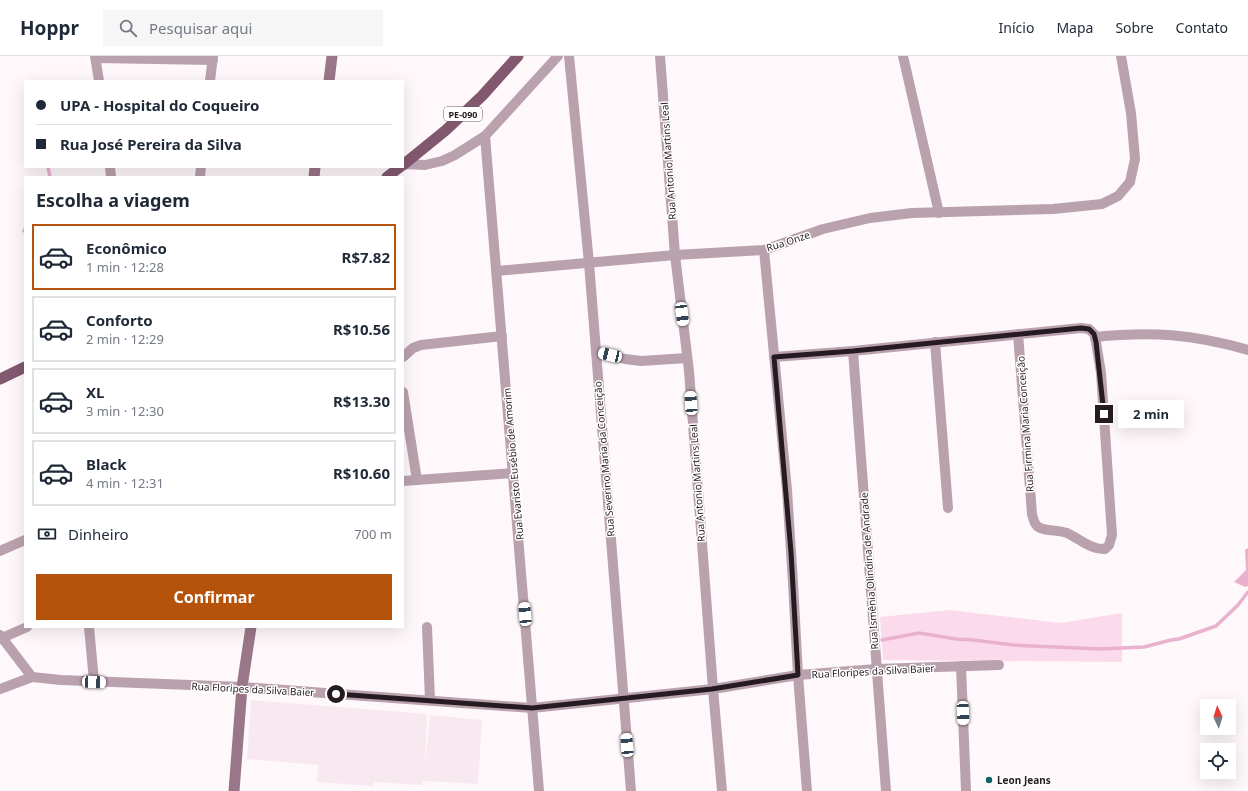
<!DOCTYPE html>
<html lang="pt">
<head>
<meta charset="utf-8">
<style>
  :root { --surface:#fff; --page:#f6f6f7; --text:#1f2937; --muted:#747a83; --line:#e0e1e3; --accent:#b45309 }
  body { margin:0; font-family:"Noto Sans",sans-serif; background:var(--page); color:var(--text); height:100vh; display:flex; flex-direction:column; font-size:15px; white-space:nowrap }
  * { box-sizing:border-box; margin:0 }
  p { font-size:13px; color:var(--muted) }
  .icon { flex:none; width:22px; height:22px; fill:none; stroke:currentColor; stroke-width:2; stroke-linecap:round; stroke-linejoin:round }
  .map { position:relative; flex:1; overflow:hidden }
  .panel { position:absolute; left:24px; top:120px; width:380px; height:452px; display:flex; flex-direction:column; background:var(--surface); border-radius:0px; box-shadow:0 4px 16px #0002 }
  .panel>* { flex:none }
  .banner { position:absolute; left:24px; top:24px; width:380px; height:88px; border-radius:0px; box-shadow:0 4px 16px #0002; display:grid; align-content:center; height:88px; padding:0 12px; background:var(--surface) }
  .needle { width:26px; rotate:356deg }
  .tools { position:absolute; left:1200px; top:643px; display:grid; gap:8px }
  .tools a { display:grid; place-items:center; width:36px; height:36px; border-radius:0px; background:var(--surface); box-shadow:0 4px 16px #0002; font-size:20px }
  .end { position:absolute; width:18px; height:18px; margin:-9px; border:5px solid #261b21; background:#fff; box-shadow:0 0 0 2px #fff }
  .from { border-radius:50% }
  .bubble { position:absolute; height:28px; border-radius:0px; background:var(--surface); box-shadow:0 4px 16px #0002; font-size:13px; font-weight:700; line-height:28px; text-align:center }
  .car { position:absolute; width:12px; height:24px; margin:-12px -6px; border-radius:5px; box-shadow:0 0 3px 1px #0007; background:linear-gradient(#fff 24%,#345 0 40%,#fff 0 76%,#345 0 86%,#fff 0) }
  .banner b { display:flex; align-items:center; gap:14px; height:38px; font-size:15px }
  .banner b+b { border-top:1px solid var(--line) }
  .banner i { width:10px; height:10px; background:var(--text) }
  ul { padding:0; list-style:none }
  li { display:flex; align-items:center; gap:12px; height:66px; margin:0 8px 6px; padding:0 4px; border:2px solid var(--line); border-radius:0px }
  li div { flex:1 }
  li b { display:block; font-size:15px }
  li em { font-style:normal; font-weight:700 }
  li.selected { border-color:var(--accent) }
  li>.icon { width:36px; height:36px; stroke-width:1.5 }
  h2 { padding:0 12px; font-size:18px; line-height:48px }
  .pay { display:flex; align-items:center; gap:10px; height:44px; padding:0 12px; font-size:15px }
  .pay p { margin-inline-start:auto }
  .action { display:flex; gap:8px; margin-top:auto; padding:8px 12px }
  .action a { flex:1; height:46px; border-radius:0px; background:var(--accent); color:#fff; font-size:16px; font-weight:700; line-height:46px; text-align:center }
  header { display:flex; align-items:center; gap:24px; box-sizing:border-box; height:56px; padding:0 20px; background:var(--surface); border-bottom:1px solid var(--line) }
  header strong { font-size:19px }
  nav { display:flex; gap:22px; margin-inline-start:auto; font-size:14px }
  .search { width:280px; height:36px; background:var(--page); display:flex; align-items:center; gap:10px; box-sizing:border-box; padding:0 14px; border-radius:0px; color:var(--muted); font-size:15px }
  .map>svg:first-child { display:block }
</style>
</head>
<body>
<header>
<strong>Hoppr</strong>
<div class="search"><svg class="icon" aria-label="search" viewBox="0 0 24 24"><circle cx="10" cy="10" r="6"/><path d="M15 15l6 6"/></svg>Pesquisar aqui</div>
<nav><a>Início</a><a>Mapa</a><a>Sobre</a><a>Contato</a></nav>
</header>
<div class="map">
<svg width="1248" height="735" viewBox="0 0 1248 735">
  <rect width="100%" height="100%" fill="#fef8fb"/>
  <path fill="#f8e9f0" d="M251,644L427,658L425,711L430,659L482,664L478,728L423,725L422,729L374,726L373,730L317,726L318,709L247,703Z"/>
  <path fill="#fbdbeb" d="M949,554L1060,567L1122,557V606L883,604L880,561Z"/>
  <path fill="#e9b1ce" d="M1248,492V530L1245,531L1234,526L1246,514L1245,494Z"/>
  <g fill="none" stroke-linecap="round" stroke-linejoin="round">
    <g stroke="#e9b1ce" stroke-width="3.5">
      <path d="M48,111L50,121"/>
      <path d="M24,175L25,173"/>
      <path d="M882,584L919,577L956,583L973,584L1013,589L1100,593L1144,591L1171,584L1179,583L1216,570L1238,549L1248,536"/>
    </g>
    <g stroke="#baa1ae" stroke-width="10">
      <path d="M95,0L99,25"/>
      <path d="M569,0L589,207L631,735"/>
      <path d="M660,0L675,199L689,315L713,633L722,735"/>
      <path d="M903,0L939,157"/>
      <path d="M96,2L213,4"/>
      <path d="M210,25L213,0"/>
      <path d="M485,80L539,735"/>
      <path d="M404,108L425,109L442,105L455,99L485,80L558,0"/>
      <path d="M110,111L111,121"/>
      <path d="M200,121L201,111"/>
      <path d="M764,194L787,434L793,527L798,619L807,735"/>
      <path d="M497,215L675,199L764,194L823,173L870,162L912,157L1053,153L1102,148L1118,140L1130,126L1135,103L1131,57L1121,0"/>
      <path d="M1095,281C1151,275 1193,278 1248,294"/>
      <path d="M935,286L948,452"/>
      <path d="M853,295L886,735"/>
      <path d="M596,296L625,303L641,305L687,302"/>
      <path d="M403,301L413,292L421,289L502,280"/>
      <path d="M774,301L853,295L1081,272L1089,273L1094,278L1096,286L1101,317L1112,479L1109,489L1105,493C1091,494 1080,483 1067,477C1059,474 1042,475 1037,470C1034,467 1033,462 1032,458L1018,278"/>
      <path d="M403,336L417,424"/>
      <path d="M403,425L513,417"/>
      <path d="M0,495L25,484"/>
      <path d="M89,571L94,625"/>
      <path d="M427,571L430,644"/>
      <path d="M0,579L32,621"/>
      <path d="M0,583L27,571"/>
      <path d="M961,610L966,735"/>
      <path d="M0,633L32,621L61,624L242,631L532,652L713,633L798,619L877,613L999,609"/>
    </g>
    <g stroke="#9a7689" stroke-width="11">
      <path d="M329,25L332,0"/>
      <path d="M314,121L315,111"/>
      <path d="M234,735L242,631L251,571"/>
    </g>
    <g stroke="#82586f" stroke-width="11">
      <path d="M403,109L446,74L482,40L518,0"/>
      <path d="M387,121L400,111"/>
      <path d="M0,323L25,311"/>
    </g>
  </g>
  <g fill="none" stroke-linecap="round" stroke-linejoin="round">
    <path stroke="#261b21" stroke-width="5" d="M336,638L532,652L712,633L798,619L791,496L774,301L853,295L1081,272L1089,273L1094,278L1096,286L1104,358"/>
  </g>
  <circle fill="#126263" stroke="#fff" stroke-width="1.5" cx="989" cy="724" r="4"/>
  <g text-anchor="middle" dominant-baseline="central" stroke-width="3" stroke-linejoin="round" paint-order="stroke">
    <rect fill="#fff" stroke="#675f64" stroke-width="1" x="444" y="51" width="38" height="14" rx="3"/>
    <g font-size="9" font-weight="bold" fill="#261b21">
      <text x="463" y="58">PE-090</text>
    </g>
    <g font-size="10" fill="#261b21" stroke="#fff">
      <text transform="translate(668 105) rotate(-94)">Rua Antonio Martins Leal</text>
      <text transform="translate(788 185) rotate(-18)">Rua Onze</text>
      <text transform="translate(1025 368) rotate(-94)">Rua Firmina Maria Conceição</text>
      <text transform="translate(604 403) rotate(-95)">Rua Severino Maria da Conceição</text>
      <text transform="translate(513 408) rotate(-95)">Rua Evaristo Eusébio de Amorim</text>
      <text transform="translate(697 427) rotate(-94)">Rua Antonio Martins Leal</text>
      <text transform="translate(869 515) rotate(-94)">Rua Ismênia Olindina de Andrade</text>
      <text transform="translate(873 615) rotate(-3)">Rua Floripes da Silva Baier</text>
      <text transform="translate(253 633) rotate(3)">Rua Floripes da Silva Baier</text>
    </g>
    <g font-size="10" font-weight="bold" fill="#261b21" stroke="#fff" text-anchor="start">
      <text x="997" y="724">Leon Jeans</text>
    </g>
  </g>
</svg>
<div class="tools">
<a><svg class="needle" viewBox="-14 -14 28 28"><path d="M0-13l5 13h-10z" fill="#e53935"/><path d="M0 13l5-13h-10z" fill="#747a83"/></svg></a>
<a><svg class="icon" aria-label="locate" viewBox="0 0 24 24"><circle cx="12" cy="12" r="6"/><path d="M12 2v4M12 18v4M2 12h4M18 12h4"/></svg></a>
</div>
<i class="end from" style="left:336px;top:638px"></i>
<i class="end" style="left:1104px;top:358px"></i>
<div class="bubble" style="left:1118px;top:344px;width:66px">2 min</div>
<i class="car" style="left:682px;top:258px;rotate:173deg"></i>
<i class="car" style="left:610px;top:299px;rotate:283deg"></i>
<i class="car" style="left:691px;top:347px;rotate:356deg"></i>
<i class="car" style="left:525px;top:558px;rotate:355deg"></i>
<i class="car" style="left:94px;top:626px;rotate:92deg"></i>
<i class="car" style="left:963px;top:657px;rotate:178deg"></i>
<i class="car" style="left:627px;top:689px;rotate:355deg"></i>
<div class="banner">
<b><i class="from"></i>UPA - Hospital do Coqueiro</b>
<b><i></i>Rua José Pereira da Silva</b>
</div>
<section class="panel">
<h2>Escolha a viagem</h2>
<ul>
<li class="selected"><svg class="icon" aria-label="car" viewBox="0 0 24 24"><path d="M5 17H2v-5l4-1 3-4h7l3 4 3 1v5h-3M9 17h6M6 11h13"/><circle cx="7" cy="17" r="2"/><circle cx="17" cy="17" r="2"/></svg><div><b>Econômico</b><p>1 min · 12:28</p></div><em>R$7.82</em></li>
<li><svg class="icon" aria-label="car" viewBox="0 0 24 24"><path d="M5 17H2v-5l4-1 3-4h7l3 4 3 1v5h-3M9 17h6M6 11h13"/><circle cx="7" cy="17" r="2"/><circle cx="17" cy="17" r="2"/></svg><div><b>Conforto</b><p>2 min · 12:29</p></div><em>R$10.56</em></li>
<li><svg class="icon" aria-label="car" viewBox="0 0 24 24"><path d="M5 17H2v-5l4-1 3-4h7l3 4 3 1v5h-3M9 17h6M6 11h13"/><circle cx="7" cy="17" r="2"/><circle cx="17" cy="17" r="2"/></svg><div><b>XL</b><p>3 min · 12:30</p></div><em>R$13.30</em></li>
<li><svg class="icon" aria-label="car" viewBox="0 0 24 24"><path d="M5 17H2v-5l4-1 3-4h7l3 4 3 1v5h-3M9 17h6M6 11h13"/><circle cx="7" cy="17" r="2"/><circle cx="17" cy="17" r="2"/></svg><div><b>Black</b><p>4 min · 12:31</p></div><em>R$10.60</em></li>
</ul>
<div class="pay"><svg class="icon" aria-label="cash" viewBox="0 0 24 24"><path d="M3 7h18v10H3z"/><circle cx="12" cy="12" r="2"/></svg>Dinheiro<p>700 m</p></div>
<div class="action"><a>Confirmar</a></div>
</section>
</div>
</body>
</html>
